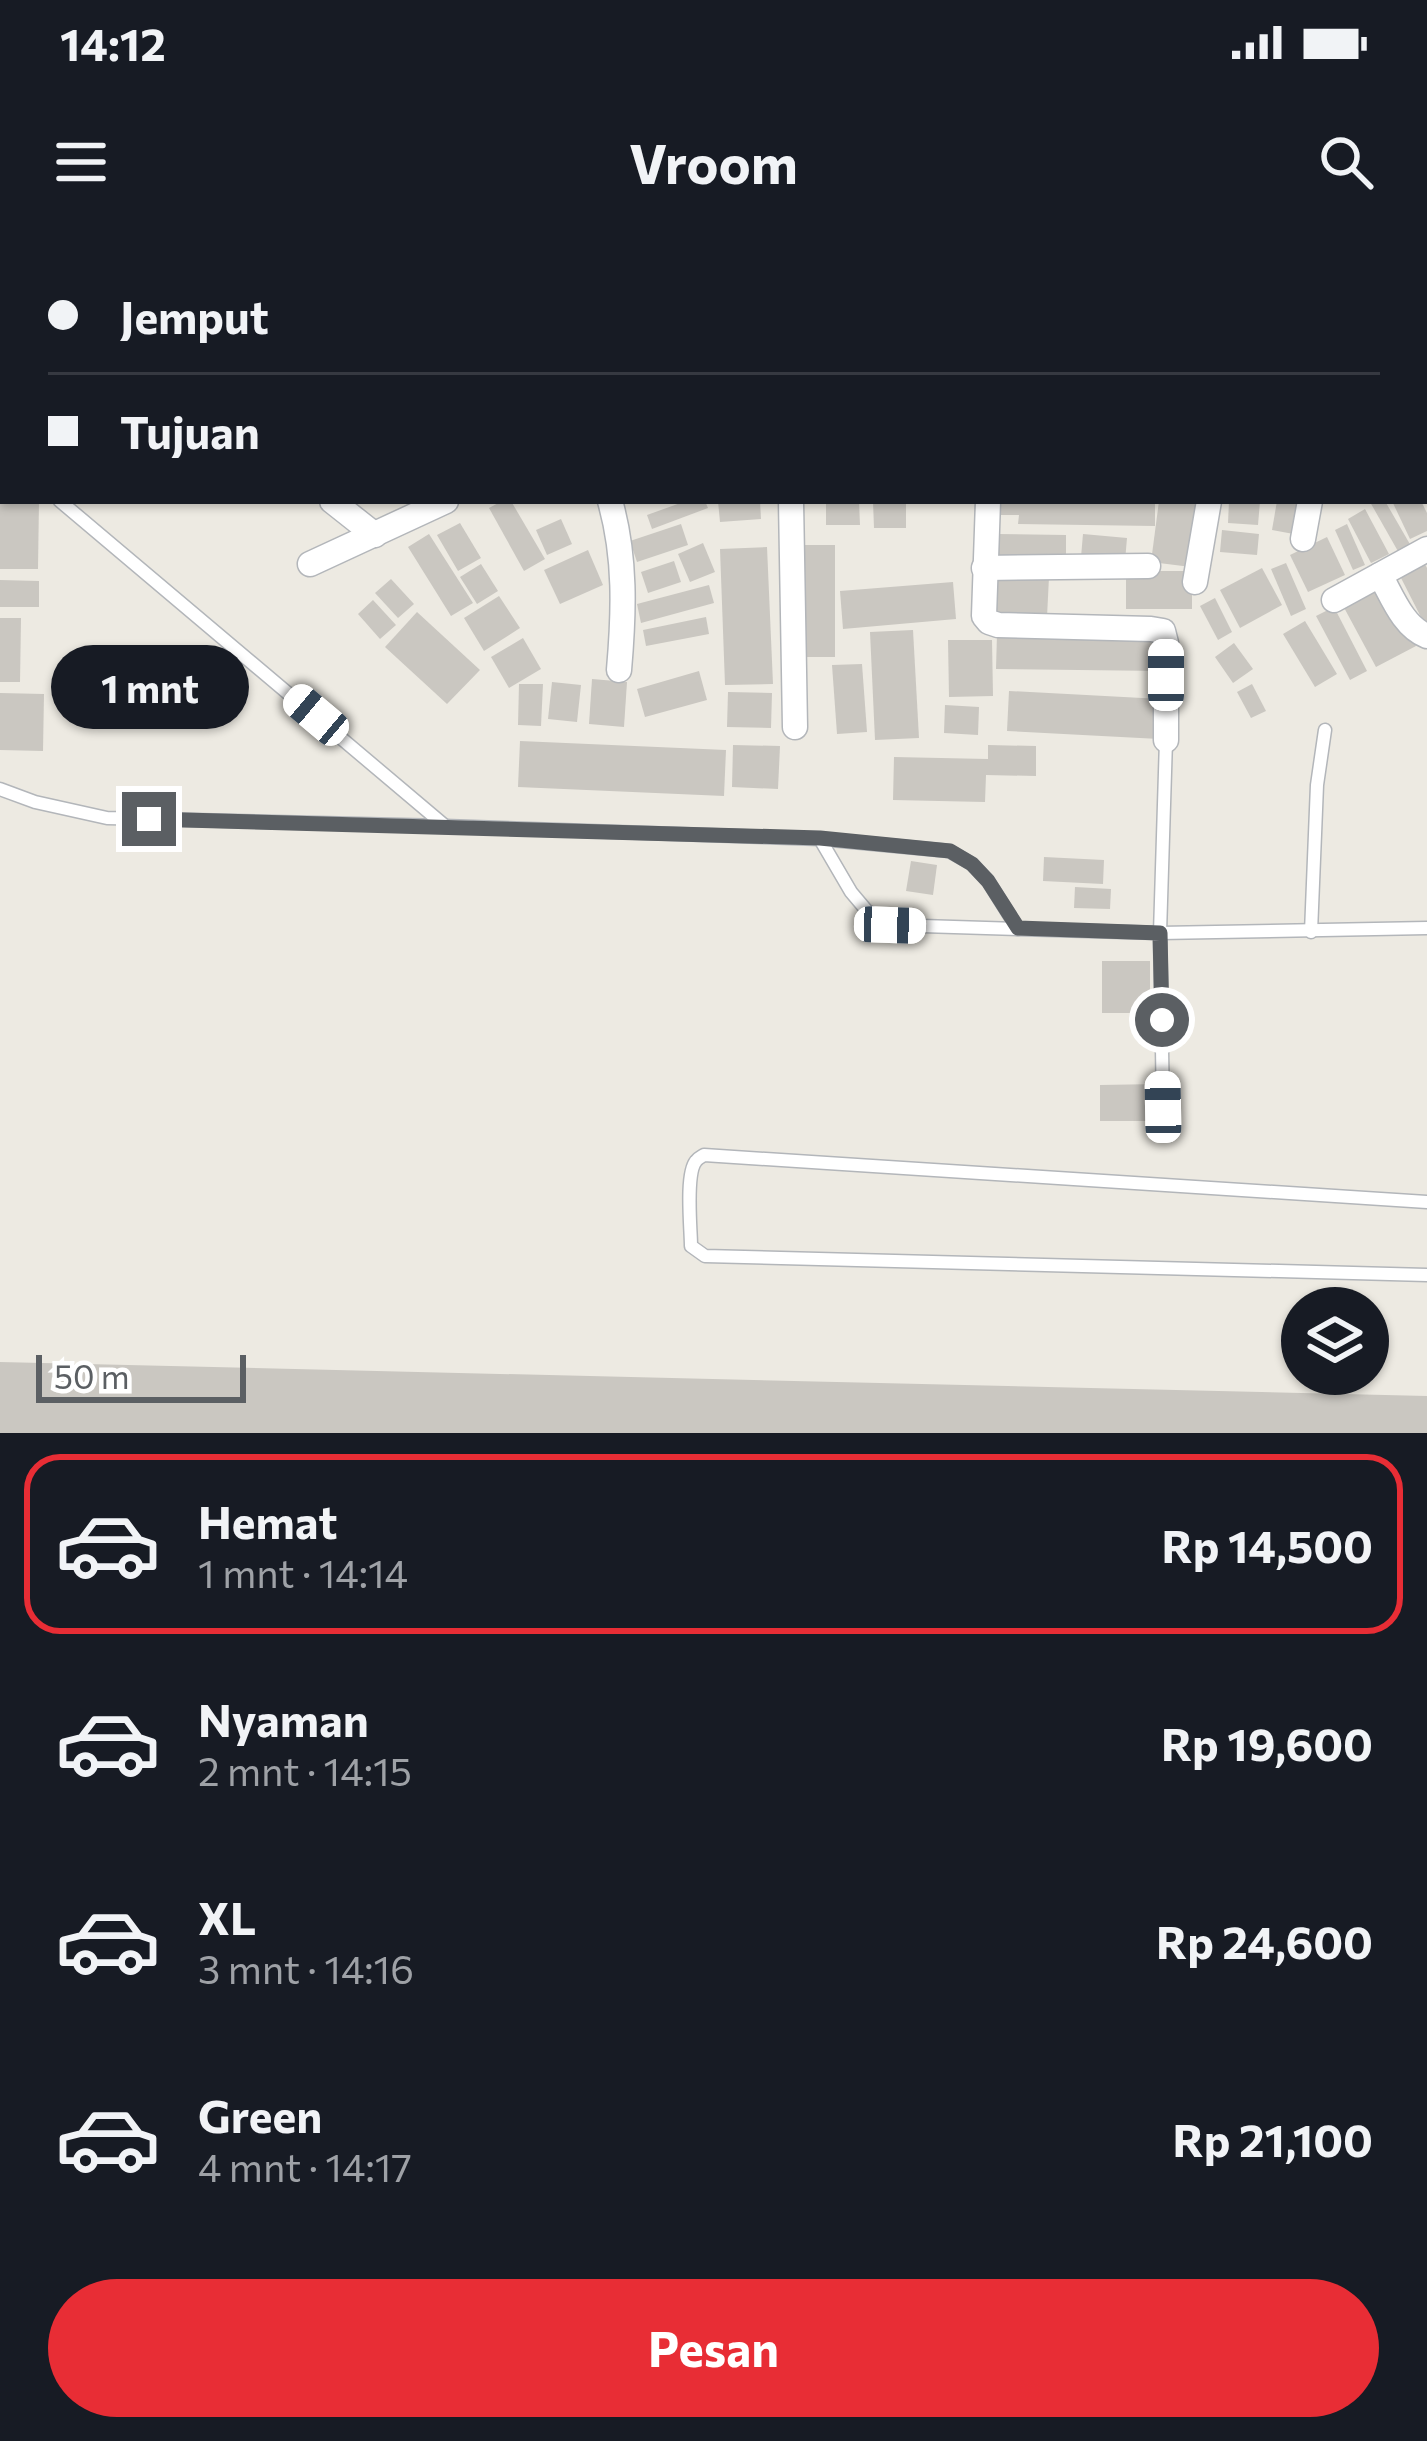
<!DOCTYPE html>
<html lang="id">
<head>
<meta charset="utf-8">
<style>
  :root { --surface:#171b24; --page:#20242c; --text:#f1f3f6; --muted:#9ea1a6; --line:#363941; --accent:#e82d35 }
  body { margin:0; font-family:Commissioner,sans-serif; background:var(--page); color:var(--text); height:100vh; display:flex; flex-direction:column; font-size:45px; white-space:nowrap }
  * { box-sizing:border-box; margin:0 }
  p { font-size:39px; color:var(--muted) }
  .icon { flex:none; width:66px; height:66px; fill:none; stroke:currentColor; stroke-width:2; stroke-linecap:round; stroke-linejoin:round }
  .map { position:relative; height:1193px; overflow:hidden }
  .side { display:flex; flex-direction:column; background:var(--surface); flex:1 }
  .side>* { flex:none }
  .banner { position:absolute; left:0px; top:0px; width:1428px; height:264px; box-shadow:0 3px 9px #0004; display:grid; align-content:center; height:264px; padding:0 48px; background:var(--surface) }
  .buttons { position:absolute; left:1281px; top:1047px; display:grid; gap:24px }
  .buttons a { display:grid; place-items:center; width:108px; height:108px; border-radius:50%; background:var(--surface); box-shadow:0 3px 9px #0004; font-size:60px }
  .scale { position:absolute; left:36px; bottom:30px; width:210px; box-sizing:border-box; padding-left:12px; border:6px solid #5b5f63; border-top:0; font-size:33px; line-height:42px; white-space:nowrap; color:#5b5f63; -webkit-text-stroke:9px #fff; paint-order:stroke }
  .end { position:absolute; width:54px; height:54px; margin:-27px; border:15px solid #5b5f63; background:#fff; box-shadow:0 0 0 6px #fff }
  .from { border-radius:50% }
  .bubble { position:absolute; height:84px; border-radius:42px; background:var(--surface); box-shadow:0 3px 9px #0004; font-size:39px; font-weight:700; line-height:84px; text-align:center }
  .car { position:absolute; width:36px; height:72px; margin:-36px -18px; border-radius:15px; box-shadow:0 0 9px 3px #0007; background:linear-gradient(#fff 24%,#345 0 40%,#fff 0 76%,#345 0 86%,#fff 0) }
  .banner b { display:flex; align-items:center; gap:42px; height:114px; font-size:45px }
  .banner b+b { border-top:3px solid var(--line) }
  .banner i { width:30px; height:30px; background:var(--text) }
  ul { padding:21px 0 0; list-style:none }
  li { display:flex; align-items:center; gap:36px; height:180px; margin:0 24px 18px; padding:0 24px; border:6px solid transparent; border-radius:36px }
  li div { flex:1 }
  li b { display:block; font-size:45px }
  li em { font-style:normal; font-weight:700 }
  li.on { border-color:var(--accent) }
  li>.icon { width:108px; height:108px; stroke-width:1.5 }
  .button { display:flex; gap:24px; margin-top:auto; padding:24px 48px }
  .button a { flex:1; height:138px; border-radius:72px; background:var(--accent); color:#fff; font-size:48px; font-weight:700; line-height:138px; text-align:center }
  .status { display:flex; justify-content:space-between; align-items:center; height:84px; padding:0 60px; background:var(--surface); direction:ltr }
  .status svg { height:33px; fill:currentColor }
  header { display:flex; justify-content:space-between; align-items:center; height:156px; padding:0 48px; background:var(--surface); font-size:54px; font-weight:700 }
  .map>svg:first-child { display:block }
</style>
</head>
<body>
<div class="status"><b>14:12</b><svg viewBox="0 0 49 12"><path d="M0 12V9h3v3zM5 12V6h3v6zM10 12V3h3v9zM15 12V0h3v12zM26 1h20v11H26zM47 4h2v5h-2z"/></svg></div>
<header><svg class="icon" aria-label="menu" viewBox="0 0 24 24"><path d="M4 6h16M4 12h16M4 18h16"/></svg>Vroom<svg class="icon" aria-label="search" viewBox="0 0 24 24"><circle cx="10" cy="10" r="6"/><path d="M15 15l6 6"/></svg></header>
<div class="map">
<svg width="1427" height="1193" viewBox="0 0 1427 1193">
  <rect width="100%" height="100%" fill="#edeae2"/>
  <g fill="#cac7c1">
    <path d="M0,261H39L38,329H0Z"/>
    <path d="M502,261H511L545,319L524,331L489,268Z"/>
    <path d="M686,261H705L708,268L652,289L647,275Z"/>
    <path d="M718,261H760L761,279L720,282Z"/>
    <path d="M826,261H859L860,285H826Z"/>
    <path d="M873,261H906V288H874Z"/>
    <path d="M998,261H1155V286L1018,284L1019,275H998Z"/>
    <path d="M1159,261H1199L1191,327L1151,322Z"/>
    <path d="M1229,261H1260L1258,285L1228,283Z"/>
    <path d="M1277,261L1304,265L1299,295L1272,290Z"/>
    <path d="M1372,261H1385L1411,306L1399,313L1370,262Z"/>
    <path d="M1392,261H1421L1427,273V291L1410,299Z"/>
    <path d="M1365,269L1389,314L1371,323L1348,279Z"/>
    <path d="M561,279L572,304L547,315L536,290Z"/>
    <path d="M460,283L481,318L458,331L437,295Z"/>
    <path d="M681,284L688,305L637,322L630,301Z"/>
    <path d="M1347,284L1365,325L1353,330L1335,290Z"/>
    <path d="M1222,290L1259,294L1257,315L1220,312Z"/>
    <path d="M429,294L473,363L451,376L408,307Z"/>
    <path d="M997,294L1066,295V321H997Z"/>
    <path d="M1083,294L1127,298L1125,321L1081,317Z"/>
    <path d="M1327,297L1345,335L1308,352L1290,315Z"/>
    <path d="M703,303L715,332L690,342L678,314Z"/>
    <rect x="800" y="305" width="35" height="112"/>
    <path d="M767,307L773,444L725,445L720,309Z"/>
    <path d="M588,310L603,345L560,364L544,330Z"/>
    <path d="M674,321L681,342L648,353L641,332Z"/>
    <path d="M1423,321L1427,328V389L1399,334Z"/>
    <path d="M1286,323L1306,369L1291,376L1271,329Z"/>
    <path d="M481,324L498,351L477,364L460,337Z"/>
    <path d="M1262,328L1282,365L1240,388L1220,350Z"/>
    <rect x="1126" y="331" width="66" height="38"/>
    <path d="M992,334L1049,337L1047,377L990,375Z"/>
    <path d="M391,339L414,364L398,378L375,353Z"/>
    <path d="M0,340L39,341V367H0Z"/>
    <path d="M1380,341L1416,406L1376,427L1341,362Z"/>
    <path d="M953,342L956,379L843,389L840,351Z"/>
    <path d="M709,345L714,363L641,383L637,364Z"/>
    <path d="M499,356L520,388L484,411L464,378Z"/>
    <path d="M1215,358L1232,392L1218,400L1200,366Z"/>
    <path d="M373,360L396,385L380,399L358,374Z"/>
    <path d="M1334,367L1367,431L1350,440L1316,376Z"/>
    <path d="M417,372L480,430L447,464L385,407Z"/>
    <path d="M706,377L709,394L646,406L643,390Z"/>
    <path d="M0,378H21L20,442H0Z"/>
    <path d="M1305,381L1337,434L1315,447L1283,394Z"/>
    <path d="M913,390L919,498L875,500L870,392Z"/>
    <path d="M997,394L1162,396V431L996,429Z"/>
    <path d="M523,398L541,429L509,448L491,417Z"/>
    <path d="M948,400H992L993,456L949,457Z"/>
    <path d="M1234,403L1253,429L1233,443L1215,417Z"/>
    <path d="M862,424L867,492L837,494L832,425Z"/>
    <path d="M699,431L707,460L645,477L637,449Z"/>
    <path d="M592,439L627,442L624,487L589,484Z"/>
    <path d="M552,442L581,445L577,482L548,479Z"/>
    <path d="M519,444H543L541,486L518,485Z"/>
    <path d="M1252,444L1266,471L1251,478L1237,452Z"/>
    <path d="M1009,451L1161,459L1159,499L1007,491Z"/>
    <path d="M728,452L772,453L771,488L727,487Z"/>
    <path d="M0,453L44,454L43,511L0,510Z"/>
    <path d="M945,465L979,467L978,495L944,493Z"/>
    <path d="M520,501L726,510L724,556L518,547Z"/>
    <path d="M733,505L780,506L778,549L732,547Z"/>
    <path d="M988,505L1036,506V536L986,535L985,562L893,560L894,517L988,519Z"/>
    <path d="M1044,617L1104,620L1103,644L1043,641Z"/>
    <path d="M911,621L937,625L933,655L906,651Z"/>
    <path d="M1075,647L1111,649L1110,669L1074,668Z"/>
    <rect x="1102" y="721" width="48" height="52"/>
    <path d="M1158,844V881H1100V845Z"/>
    <path d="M0,1122L1427,1156V1193H0Z"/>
  </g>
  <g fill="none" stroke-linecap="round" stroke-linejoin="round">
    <g stroke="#b3b6ba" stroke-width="15">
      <g id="service">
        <path d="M0,223H3"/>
        <path d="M60,261L444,585"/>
        <path d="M0,549L35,562L107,578L445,586L820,599L949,611L972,624L988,641L1018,689L1160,693L1427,688"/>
        <path d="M820,599L851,652L867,671L890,685L1018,689"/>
        <path d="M1311,692L1317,545L1325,490"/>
        <path d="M1163,867L1160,693L1166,500"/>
        <path d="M1427,962L704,915C701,917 698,918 696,921C685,934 691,989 691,1006L705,1016L1427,1035"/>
      </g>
    </g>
    <g stroke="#b3b6ba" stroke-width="27">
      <g id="minor">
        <path d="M460,0L461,3"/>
        <path d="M764,0L766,3"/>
        <path d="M1022,0V3"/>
        <path d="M308,3L315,0"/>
        <path d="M662,3L667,0"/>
        <path d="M926,3L932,0"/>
        <path d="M1252,3V0"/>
        <path d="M1425,23H1427"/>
        <path d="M1425,199H1427"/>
        <path d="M332,261L375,295"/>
        <path d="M610,261C626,317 624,373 619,430"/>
        <path d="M791,261L795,487"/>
        <path d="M988,261L984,376L989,382L998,385L1151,389L1163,391L1166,403V500"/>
        <path d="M1303,299L1310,261"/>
        <path d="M310,324L446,261"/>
        <path d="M984,328L1148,326"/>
        <path d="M1380,335C1392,356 1403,387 1427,396"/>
        <path d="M1195,342L1209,261"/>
        <path d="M1334,360L1427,309"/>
      </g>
    </g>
    <use href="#service" stroke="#fff" stroke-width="12"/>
    <use href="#minor" stroke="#fff" stroke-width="24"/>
  </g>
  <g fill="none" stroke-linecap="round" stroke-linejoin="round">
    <path stroke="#5b5f63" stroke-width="15" d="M149,579L820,598L950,611L972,624L988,641L1018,688L1160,693L1162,780"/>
  </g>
</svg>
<div class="buttons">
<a><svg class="icon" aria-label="layers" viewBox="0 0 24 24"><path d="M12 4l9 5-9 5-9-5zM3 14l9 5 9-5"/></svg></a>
</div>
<div class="scale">50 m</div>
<i class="end from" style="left:1162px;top:780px"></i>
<i class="end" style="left:149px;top:579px"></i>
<div class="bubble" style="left:51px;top:405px;width:198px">1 mnt</div>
<i class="car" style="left:1166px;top:435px;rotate:0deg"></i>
<i class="car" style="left:316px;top:475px;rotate:310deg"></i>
<i class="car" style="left:890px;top:685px;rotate:92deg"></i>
<i class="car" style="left:1163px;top:867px;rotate:359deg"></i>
<div class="banner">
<b><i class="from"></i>Jemput</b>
<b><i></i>Tujuan</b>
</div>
</div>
<section class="side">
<ul>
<li class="on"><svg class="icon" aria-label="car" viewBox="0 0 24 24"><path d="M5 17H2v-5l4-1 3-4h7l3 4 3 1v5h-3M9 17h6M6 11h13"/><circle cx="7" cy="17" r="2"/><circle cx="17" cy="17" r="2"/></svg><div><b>Hemat</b><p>1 mnt · 14:14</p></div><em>Rp 14,500</em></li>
<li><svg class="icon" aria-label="car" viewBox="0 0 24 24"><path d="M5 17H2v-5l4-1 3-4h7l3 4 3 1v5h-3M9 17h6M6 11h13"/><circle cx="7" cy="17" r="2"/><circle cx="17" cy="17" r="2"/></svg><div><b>Nyaman</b><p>2 mnt · 14:15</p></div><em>Rp 19,600</em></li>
<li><svg class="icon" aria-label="car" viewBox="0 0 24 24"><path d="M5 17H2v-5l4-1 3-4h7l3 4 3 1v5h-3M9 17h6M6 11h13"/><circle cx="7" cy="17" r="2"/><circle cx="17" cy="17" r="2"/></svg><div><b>XL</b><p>3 mnt · 14:16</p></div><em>Rp 24,600</em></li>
<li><svg class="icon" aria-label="car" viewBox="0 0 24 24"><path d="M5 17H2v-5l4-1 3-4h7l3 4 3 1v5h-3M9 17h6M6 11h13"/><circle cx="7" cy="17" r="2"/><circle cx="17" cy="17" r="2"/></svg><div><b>Green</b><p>4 mnt · 14:17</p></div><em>Rp 21,100</em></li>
</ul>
<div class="button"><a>Pesan</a></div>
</section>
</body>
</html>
